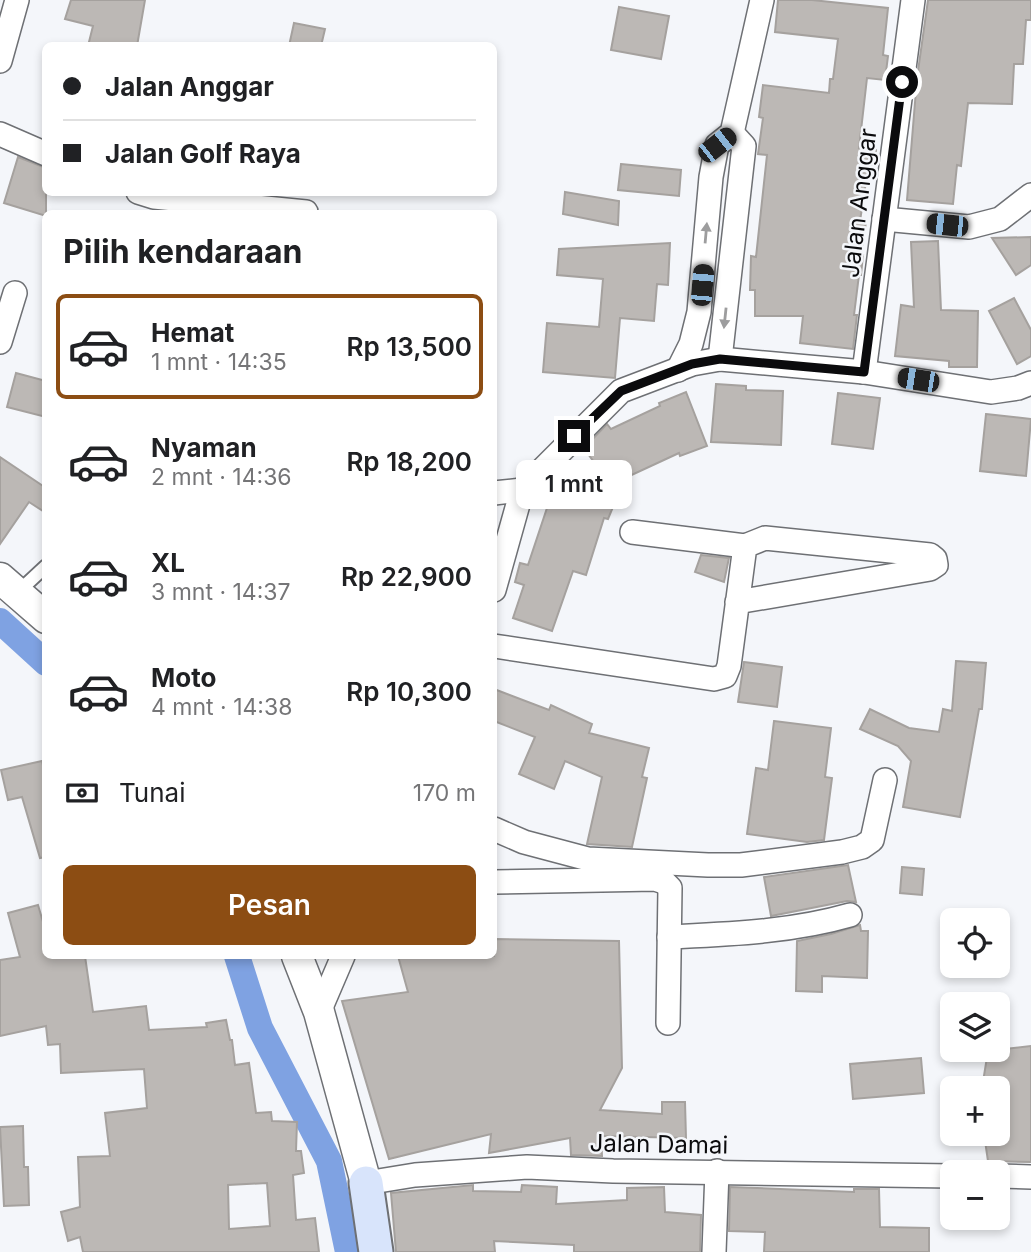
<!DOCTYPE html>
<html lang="id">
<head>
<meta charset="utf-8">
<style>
  :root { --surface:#fff; --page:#f2f2f2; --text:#202124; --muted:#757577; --line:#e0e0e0; --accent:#8c4d13 }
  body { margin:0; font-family:Inter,sans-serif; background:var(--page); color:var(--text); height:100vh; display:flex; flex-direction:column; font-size:26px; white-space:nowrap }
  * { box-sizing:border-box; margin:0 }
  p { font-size:23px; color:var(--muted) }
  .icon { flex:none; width:38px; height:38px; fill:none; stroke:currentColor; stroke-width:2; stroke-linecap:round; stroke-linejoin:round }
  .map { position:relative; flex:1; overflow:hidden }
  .side { position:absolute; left:42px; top:210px; width:455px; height:749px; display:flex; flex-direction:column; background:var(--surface); border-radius:10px; box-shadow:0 4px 10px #0003 }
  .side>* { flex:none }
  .guide { position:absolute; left:42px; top:42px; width:455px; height:154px; border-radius:10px; box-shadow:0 4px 10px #0003; display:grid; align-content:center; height:154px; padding:0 21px; background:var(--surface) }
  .controls { position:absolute; left:940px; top:908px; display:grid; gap:14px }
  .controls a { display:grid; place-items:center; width:70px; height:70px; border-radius:10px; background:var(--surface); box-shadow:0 4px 10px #0003; font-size:35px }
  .end { position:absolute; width:32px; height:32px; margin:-16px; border:9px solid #0b0b0d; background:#fff; box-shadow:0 0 0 4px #fff }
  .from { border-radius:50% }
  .bubble { position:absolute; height:49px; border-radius:10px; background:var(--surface); box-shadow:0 4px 10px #0003; font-size:23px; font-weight:600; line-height:49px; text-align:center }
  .car { position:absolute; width:21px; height:42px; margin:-21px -10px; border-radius:9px; box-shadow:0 0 5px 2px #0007; background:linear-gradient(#222 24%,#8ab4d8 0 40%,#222 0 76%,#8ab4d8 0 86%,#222 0) }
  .guide b { display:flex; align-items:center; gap:24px; height:66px; font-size:26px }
  .guide b+b { border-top:2px solid var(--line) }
  .guide i { width:18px; height:18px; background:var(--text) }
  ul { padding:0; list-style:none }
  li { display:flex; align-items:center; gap:21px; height:105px; margin:0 14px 10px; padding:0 7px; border:4px solid transparent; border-radius:10px }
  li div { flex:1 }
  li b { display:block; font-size:26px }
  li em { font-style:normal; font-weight:600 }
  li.selected { border-color:var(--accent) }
  li>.icon { width:63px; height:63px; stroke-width:1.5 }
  h2 { padding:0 21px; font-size:32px; line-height:84px }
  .pay { display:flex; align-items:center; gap:18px; height:77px; padding:0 21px; font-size:26px }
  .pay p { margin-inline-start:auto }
  .primary-button { display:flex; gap:14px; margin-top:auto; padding:14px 21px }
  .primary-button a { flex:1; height:80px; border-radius:10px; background:var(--accent); color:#fff; font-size:28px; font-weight:600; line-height:80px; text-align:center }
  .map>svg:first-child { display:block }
</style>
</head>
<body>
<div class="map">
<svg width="1031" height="1252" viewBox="0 0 1031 1252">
  <rect width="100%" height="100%" fill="#f4f6fa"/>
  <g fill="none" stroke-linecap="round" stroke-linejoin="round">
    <g stroke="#7fa2e2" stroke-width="26">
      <path d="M0,621L46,663"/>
      <path d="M237,956L260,1028L329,1161L348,1252"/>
    </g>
  </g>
  <g fill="#bcb8b5" stroke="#a5a19e" stroke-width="2" fill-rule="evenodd">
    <path d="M71,0H145L137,46H88L93,26L65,19Z"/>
    <path d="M778,0H812L888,8L883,55L888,56L885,80L867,78L859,148L876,150L873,176L867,175L860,221L866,222L861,255H863L861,275H859L854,315H857L853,349L800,343L803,316H755V290H750L751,256L756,257L767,155L758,154L763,118L759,117L763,85L829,93L830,79H833L838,39L775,32Z"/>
    <path d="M928,0H1031V20H1026L1023,64H1014L1012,104L968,103L961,166L957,165L953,204L907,200L917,78Z"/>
    <path d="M619,7L669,16L661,59L611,50Z"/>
    <path d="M294,23L325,29L321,46H289Z"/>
    <path d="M18,157L46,168V216L4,203Z"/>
    <path d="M621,164L681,170L679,196L618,190Z"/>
    <path d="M565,192L619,201L618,225L563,214Z"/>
    <path d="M1031,237V265L1016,275L992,238Z"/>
    <path d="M938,241L941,310L978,311L977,367H949V361L895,356L901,305L914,307L911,242Z"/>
    <path d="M670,243L668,285L657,284L654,321L620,318L615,378L543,372L547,323L599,327L603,279L557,275L559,249Z"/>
    <path d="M1014,298L1031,330V356L1017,364L989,311Z"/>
    <path d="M16,373L46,381V417L7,407Z"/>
    <path d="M716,384L746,386V390L783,391L781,445L711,442Z"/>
    <path d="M686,392L707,446L680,456L679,453L625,478L608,519L604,518L586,575L573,571L552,631L513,618L524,585L515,582L520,563L528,565L550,499L562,470L564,468L612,488L584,448L607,424L611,429L660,406L659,403Z"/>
    <path d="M838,393L880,398L873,449L832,444Z"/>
    <path d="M986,414L1031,419L1026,476L980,471Z"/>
    <path d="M0,457L46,488V513L29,502L0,544Z"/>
    <path d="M701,555L729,558L724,582L695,572Z"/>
    <path d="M956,661L986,663L982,709H979L960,817L903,807L911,761L898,746L860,729L870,709L909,728L939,732L943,709L952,711Z"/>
    <path d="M744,662L782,667L777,707L738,702Z"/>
    <path d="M494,689L549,710L551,705L592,724L589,733L649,748L642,777L647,778L632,847L587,844L602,777L565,761L554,789L519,774L535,737L494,721Z"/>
    <path d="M774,721L831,728L825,777L832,778L824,840L807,842L747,834L756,768L768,770Z"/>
    <path d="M42,761L46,778V857L40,858L22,797L8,800L1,770Z"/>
    <path d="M848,865L856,902L847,901L771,916L764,877Z"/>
    <path d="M902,867L924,869L922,895L900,893Z"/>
    <path d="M38,905L46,932V956H85L93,1012L146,1006L149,1030L207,1027L206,1023L226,1020L230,1040H232L235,1065L249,1063L256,1113L271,1112L272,1121L297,1122L296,1151H301L304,1173L293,1175L296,1220L315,1218L319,1252H83L80,1237L68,1241L61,1212L80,1207L78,1157L110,1156L105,1113L147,1108L144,1069L61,1073L60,1044L48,1045L46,1026L0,1036V960L20,957L8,913ZM267,1183L270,1226L229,1229L228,1185Z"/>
    <path d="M860,925L861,931H868L867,978L822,976V992L796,991L797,941L831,934Z"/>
    <path d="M494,939L619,941L622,1068L600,1110L662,1114V1102H685L686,1138L601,1136L602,1156L571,1155L570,1138L489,1153L491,1134L389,1159L342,1001L408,992L398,956H494Z"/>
    <path d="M1031,1046V1162L988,1161L984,1134H998V1088H982L988,1051Z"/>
    <path d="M921,1058L924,1093L853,1099L850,1064Z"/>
    <path d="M23,1126L24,1167H28L29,1205L4,1206L0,1127Z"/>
    <path d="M473,1185V1191L521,1192L522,1185L557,1187L556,1204L627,1200V1188L664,1187L665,1212L701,1215L700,1252H574V1245L494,1241L495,1252H396L391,1193Z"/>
    <path d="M730,1187L854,1192V1189H879L880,1227L929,1228V1252H764L765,1232L729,1231Z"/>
  </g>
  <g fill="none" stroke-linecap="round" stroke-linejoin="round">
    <g stroke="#6e7074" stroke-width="16">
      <path id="service" d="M18,592L46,566"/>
    </g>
    <g stroke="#6e7074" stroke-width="26">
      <g id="minor">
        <path d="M0,61L17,0"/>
        <path d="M0,134L46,154"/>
        <path d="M138,192L154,197L306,212"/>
        <path d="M884,219L969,227L1000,219L1031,195"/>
        <path d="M0,342L15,293"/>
        <path d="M720,359L744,146L732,133"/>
        <path d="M678,370L691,344L699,312L711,177L717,145L732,133L762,0"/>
        <path d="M864,372L913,0"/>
        <path d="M494,493L522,490"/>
        <path d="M632,532L745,546"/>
        <path d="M494,590L522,490L621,391L692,364L720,359L864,372L991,392L1018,388L1031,383"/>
        <path d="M494,646L714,679L725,676L729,666L745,546L765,538L930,555L935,559L936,565L930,569L737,602"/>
        <path d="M494,829L524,842L588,859L708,865H741L842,852L862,847L872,840L885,780"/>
        <path d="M494,882L655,879L664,882L670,888L668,1023"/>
        <path d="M669,937C730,934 791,932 850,915"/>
        <path d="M319,1012L343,956"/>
        <path d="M998,1176L1031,1177"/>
        <path d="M366,1183L415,1175L527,1167L613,1171L952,1176"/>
        <path d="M714,1252L717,1171"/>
      </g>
    </g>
    <g stroke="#6e7074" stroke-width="33">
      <g id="tertiary">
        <path d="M0,578L46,618"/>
        <path d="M297,956L319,1012L366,1183"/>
      </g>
    </g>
    <g stroke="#6e7074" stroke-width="37">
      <path id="secondary" d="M366,1183L376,1252"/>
    </g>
    <use href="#service" stroke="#fff" stroke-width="12"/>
    <use href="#minor" stroke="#fff" stroke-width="23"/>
    <use href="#tertiary" stroke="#fff" stroke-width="30"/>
    <use href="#secondary" stroke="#d8e4fb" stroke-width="33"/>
  </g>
  <defs><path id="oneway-solid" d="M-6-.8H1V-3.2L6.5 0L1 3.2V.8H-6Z" transform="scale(1.75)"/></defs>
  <g fill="#9d9d9e">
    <use href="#oneway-solid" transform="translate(706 233) rotate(-85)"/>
    <use href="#oneway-solid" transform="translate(725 318) rotate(96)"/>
  </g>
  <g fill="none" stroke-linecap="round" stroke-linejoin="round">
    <path stroke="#0b0b0d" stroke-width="9" d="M574,436L621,391L692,364L720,359L864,372L902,82"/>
  </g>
  <g text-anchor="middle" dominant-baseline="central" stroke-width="5" stroke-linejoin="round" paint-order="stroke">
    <g font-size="24" fill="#0b0b0d" stroke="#f4f6fa">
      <text transform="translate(859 203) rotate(-83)">Jalan Anggar</text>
      <text transform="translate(659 1144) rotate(1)">Jalan Damai</text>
    </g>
  </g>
</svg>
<div class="controls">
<a><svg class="icon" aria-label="locate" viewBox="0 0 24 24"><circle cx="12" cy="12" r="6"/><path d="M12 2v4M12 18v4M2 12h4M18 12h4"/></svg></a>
<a><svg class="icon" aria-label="layers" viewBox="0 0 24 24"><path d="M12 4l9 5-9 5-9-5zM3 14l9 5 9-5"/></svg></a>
<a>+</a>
<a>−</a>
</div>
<i class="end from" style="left:902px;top:82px"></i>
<i class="end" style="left:574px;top:436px"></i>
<div class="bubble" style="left:516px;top:460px;width:116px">1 mnt</div>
<i class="car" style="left:717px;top:145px;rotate:52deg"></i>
<i class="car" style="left:947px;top:225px;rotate:276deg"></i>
<i class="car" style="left:702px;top:285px;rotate:5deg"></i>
<i class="car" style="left:918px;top:380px;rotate:279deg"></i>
<div class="guide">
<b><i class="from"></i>Jalan Anggar</b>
<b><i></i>Jalan Golf Raya</b>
</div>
<section class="side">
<h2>Pilih kendaraan</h2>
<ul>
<li class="selected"><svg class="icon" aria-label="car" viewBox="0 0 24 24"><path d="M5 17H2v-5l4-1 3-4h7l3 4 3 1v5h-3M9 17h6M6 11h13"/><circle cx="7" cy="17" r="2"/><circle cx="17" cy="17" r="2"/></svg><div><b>Hemat</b><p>1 mnt · 14:35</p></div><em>Rp 13,500</em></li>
<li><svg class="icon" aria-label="car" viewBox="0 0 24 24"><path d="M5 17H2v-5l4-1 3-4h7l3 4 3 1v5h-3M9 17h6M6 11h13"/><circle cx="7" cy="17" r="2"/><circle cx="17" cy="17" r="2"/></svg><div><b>Nyaman</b><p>2 mnt · 14:36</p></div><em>Rp 18,200</em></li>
<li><svg class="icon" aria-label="car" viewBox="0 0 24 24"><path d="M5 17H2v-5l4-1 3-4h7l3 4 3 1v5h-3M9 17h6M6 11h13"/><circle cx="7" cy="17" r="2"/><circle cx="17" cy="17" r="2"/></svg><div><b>XL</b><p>3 mnt · 14:37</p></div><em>Rp 22,900</em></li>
<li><svg class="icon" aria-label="car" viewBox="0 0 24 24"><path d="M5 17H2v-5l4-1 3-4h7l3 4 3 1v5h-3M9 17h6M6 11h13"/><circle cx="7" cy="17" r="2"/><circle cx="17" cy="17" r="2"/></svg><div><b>Moto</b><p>4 mnt · 14:38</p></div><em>Rp 10,300</em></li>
</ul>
<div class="pay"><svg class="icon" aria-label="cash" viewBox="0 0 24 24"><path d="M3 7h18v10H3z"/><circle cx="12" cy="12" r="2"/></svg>Tunai<p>170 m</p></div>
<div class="primary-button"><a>Pesan</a></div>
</section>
</div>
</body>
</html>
